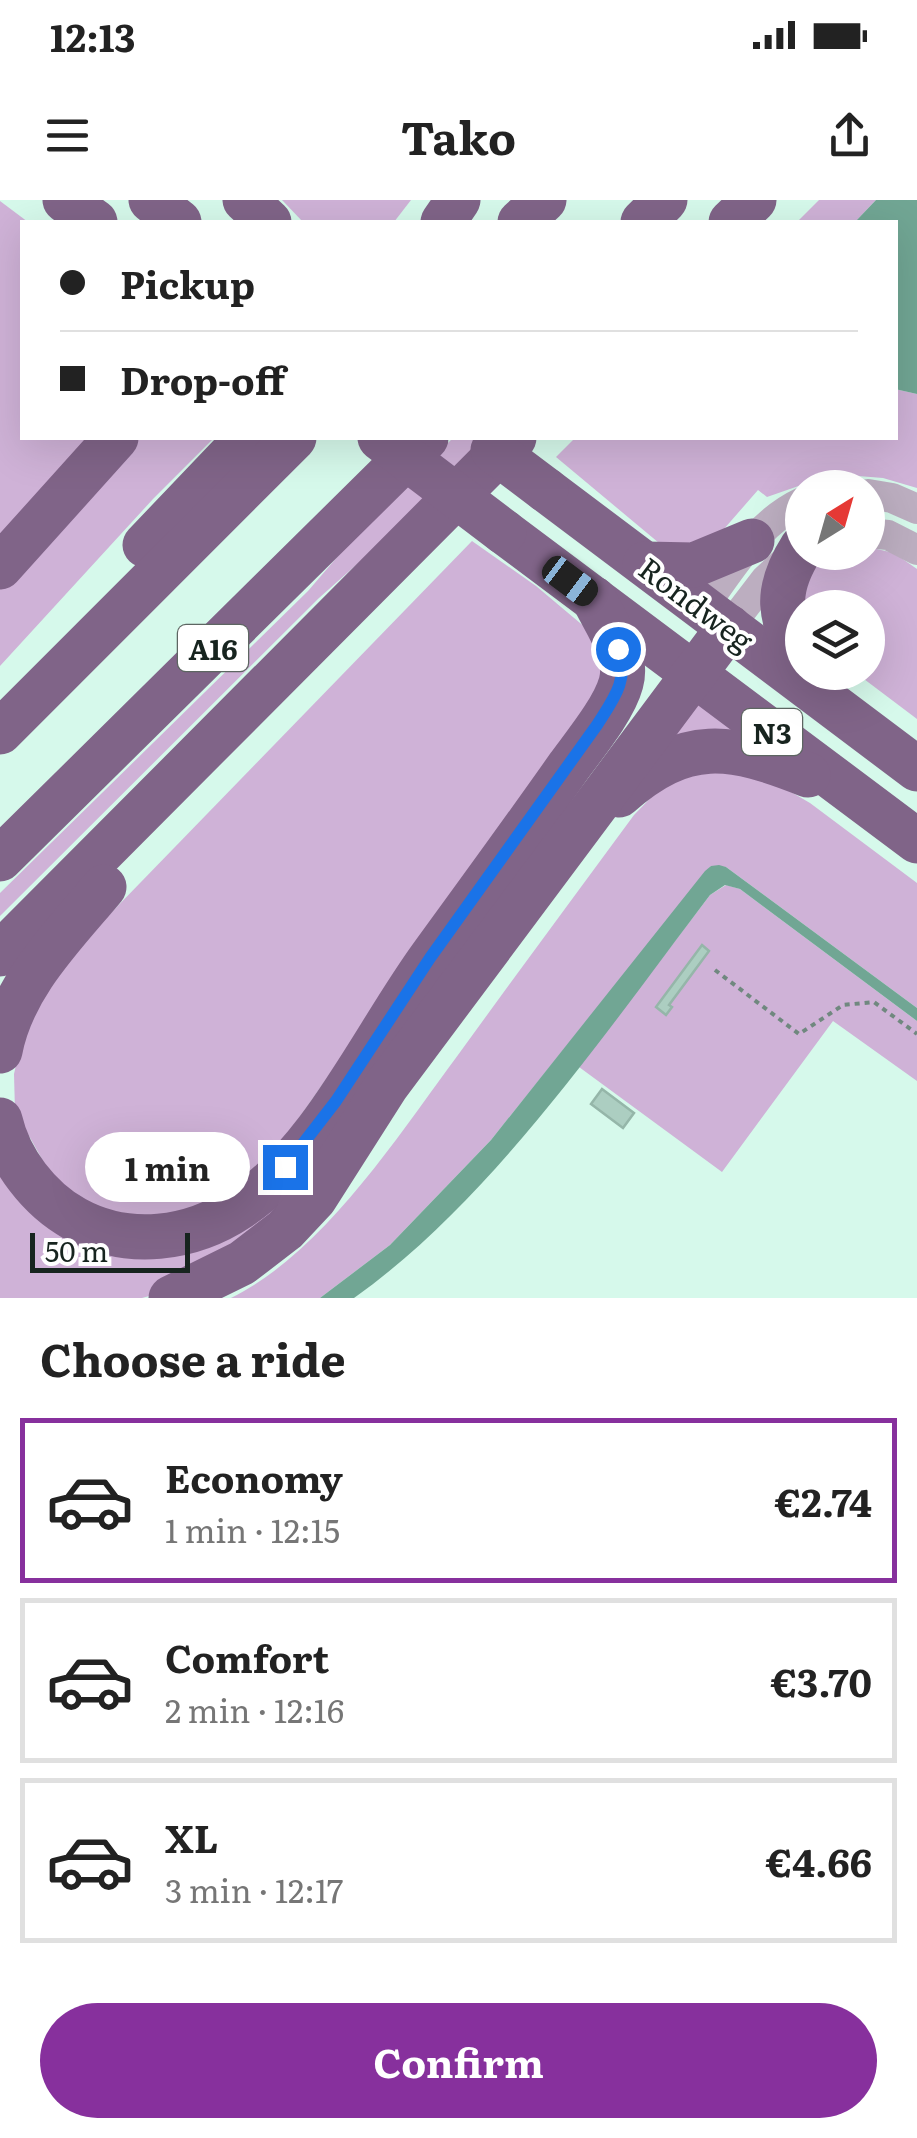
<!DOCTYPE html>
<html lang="en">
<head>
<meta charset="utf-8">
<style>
  :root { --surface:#fff; --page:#f2f2f2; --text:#222; --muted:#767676; --line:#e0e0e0; --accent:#87309d }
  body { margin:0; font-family:Literata,serif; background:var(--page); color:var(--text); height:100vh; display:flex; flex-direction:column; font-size:38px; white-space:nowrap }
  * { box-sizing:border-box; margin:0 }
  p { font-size:32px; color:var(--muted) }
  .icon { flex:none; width:55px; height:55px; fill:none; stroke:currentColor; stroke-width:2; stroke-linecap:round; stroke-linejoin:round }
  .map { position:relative; height:1098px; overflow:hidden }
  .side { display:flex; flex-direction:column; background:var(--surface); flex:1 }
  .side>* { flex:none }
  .hud { position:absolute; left:20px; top:20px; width:878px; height:220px; border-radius:0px; box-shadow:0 10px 40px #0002; display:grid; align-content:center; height:220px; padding:0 40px; background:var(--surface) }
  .needle { width:65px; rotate:37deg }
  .buttons { position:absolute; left:785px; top:270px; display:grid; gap:20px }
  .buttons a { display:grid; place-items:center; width:100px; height:100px; border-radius:50%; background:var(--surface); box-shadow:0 10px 40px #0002; font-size:50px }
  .scale { position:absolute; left:30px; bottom:25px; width:160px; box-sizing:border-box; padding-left:10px; border:5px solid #17241f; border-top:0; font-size:28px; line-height:35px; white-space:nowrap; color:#17241f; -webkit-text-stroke:8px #fff; paint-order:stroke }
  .end { position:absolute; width:45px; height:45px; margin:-22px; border:12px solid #1a73e8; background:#fff; box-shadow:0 0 0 5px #fff }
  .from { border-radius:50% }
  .bubble { position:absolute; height:70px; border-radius:35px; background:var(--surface); box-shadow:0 10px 40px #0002; font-size:32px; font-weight:700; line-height:70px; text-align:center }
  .car { position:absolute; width:30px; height:60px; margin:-30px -15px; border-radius:12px; box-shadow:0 0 8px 2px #0007; background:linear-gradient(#222 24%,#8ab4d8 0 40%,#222 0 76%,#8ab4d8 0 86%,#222 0) }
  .hud b { display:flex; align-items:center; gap:35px; height:95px; font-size:38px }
  .hud b+b { border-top:2px solid var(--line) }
  .hud i { width:25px; height:25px; background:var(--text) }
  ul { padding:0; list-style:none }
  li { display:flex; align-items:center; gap:30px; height:165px; margin:0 20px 15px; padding:0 20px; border:5px solid var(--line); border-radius:0px }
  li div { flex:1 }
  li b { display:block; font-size:38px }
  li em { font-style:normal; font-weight:700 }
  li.current { border-color:var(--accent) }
  li>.icon { width:90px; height:90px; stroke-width:1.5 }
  h2 { padding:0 40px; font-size:45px; line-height:120px }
  .button { display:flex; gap:20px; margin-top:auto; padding:20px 40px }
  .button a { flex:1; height:115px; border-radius:60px; background:var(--accent); color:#fff; font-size:40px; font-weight:700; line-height:115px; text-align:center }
  .status { display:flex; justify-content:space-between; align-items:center; height:70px; padding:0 50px; background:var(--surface); direction:ltr }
  .status svg { height:28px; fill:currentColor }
  header { display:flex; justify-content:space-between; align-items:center; height:130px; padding:0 40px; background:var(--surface); font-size:45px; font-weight:700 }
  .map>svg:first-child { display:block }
</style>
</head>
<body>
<div class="status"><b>12:13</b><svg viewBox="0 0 49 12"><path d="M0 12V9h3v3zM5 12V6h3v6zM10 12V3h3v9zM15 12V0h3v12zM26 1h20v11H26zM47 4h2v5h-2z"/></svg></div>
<header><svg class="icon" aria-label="menu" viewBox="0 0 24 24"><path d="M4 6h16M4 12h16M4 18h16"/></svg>Tako<svg class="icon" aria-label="share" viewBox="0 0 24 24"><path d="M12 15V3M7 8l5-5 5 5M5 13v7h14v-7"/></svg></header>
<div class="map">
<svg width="917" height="1098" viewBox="0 0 917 1098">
  <rect width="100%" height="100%" fill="#d6f9eb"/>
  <g fill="#cfb2d7">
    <path d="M282,0H411L394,22H303Z"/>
    <path d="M819,0H876L855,22H797Z"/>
    <path d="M0,1L28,22H22V238H90L0,339Z"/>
    <path d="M895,189L917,194V288L883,278L833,274L767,297L758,290L717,337L665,348L556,257L575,238H895Z"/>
    <path d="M129,238H214L153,299L0,466V379Z"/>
    <path d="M453,238H486L374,349L319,398L0,716V693L308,391L363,327Z"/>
    <path d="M472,341L536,386L586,428L611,473L292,928L256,970L205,1005L153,1018L103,1012L56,984L15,911L14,874L26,821L75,750Z"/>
    <path d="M868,347L894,353L917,369V519L856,473L868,472V408H802L812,366L839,353L868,352Z"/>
    <path d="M692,488L767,543L668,547Z"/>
    <path d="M757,572L810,603L917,683V808L726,667L711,666L491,940L390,1045L320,1098H231C324,1052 397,937 458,855C516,775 575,695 634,615L667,581L689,573Z"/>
    <path d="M726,685L740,689L917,821V881L833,821L722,972L579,867L710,695Z"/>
    <path d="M0,963L66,1030L272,998L297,1003L171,1090L142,1098H0Z"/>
  </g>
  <g fill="#71a694">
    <path d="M876,0H917V194L895,189V22H855Z"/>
    <path d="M719,665L726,667L917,808V821L740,689L725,685L710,695C608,829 492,1000 354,1098H320L390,1045L491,940L705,671L711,666Z"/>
  </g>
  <g fill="#accec1" stroke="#95b6a9" stroke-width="2.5">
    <path d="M702,745L709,751L669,805L672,807L666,815L656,807Z"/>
    <path d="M602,889L634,913L623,928L591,904Z"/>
  </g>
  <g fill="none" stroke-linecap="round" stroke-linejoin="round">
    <path stroke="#70887f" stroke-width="4" stroke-dasharray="5 5" stroke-linecap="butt" d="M715,770L799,834L843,805L874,802L917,834"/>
    <g stroke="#bcaec0" stroke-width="30">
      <path d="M868,294L892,298L917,309"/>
      <path d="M868,333L888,335L917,350"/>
      <path d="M703,407C732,368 757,323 802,302"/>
      <path d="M729,427L765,380L792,355"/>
    </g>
    <g stroke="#806488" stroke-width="45">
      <path d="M65,0L95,22"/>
      <path d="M151,0L179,22"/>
      <path d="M245,0L269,22"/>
      <path d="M443,22L458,0"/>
      <path d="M520,22L544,0"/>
      <path d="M643,22L665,0"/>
      <path d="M731,22L754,0"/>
      <path d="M546,290L917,569"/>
      <path d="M504,332L917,641"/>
      <path d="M145,345L247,238"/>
      <path d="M802,347C771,396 782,417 802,467"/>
      <path d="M645,364L694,365L752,341"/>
      <path d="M0,367L116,238"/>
      <path d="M0,532L294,238"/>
      <path d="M619,595C686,536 730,544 808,575"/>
      <path d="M0,659L426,238"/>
      <path d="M0,754L514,238"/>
      <path d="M0,851C12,786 63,736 104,687"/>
      <path d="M0,920C9,960 39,999 75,1019C128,1048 191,1040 240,1007C324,950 373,837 432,756C478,693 524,630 569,566C585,544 614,509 621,483C629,454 606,424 594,399"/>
      <path d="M171,1098L242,1063L285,1030L315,998L387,885L729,427"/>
    </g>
    <g stroke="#806488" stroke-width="45">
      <path d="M380,238L504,332"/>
      <path d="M493,250L546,290"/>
    </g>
  </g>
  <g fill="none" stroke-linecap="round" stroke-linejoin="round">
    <path stroke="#1a73e8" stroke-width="12" d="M285,967L336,901L430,758L597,525C613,500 630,479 618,449"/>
  </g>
  <g text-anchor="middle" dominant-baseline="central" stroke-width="8" stroke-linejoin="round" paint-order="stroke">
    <g fill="#fff" stroke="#5d6662" stroke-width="2.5">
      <rect x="178" y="425" width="70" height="46" rx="8"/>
      <rect x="742" y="509" width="60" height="46" rx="8"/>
    </g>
    <g font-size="28" font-weight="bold" fill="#17241f">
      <text x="213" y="448">A16</text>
      <text x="772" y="532">N3</text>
    </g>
    <g font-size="30" fill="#17241f" stroke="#fff">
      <text transform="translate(697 403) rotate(37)">Rondweg</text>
    </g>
  </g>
</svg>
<div class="buttons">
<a><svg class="needle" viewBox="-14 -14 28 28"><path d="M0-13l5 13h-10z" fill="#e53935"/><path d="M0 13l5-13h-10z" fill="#767676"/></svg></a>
<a><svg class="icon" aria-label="layers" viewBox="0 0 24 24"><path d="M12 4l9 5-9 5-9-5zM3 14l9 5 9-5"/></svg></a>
</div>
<div class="scale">50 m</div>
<i class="end from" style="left:618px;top:449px"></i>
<i class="end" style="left:285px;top:967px"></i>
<div class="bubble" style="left:85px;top:932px;width:165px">1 min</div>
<i class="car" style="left:570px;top:381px;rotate:127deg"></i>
<div class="hud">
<b><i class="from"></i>Pickup</b>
<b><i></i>Drop-off</b>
</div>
</div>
<section class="side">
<h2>Choose a ride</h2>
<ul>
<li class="current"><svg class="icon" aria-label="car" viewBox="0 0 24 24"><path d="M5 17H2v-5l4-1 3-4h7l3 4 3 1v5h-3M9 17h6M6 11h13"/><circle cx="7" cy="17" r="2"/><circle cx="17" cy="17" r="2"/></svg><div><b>Economy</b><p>1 min · 12:15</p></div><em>€2.74</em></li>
<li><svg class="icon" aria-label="car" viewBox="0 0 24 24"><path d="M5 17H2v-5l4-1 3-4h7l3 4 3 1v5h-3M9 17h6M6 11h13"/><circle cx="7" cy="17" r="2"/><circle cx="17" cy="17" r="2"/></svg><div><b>Comfort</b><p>2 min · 12:16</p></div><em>€3.70</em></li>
<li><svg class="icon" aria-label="car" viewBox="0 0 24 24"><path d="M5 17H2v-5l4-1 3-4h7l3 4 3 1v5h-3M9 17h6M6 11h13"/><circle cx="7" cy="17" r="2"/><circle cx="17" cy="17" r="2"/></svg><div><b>XL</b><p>3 min · 12:17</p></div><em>€4.66</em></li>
</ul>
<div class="button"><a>Confirm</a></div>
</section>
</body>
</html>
